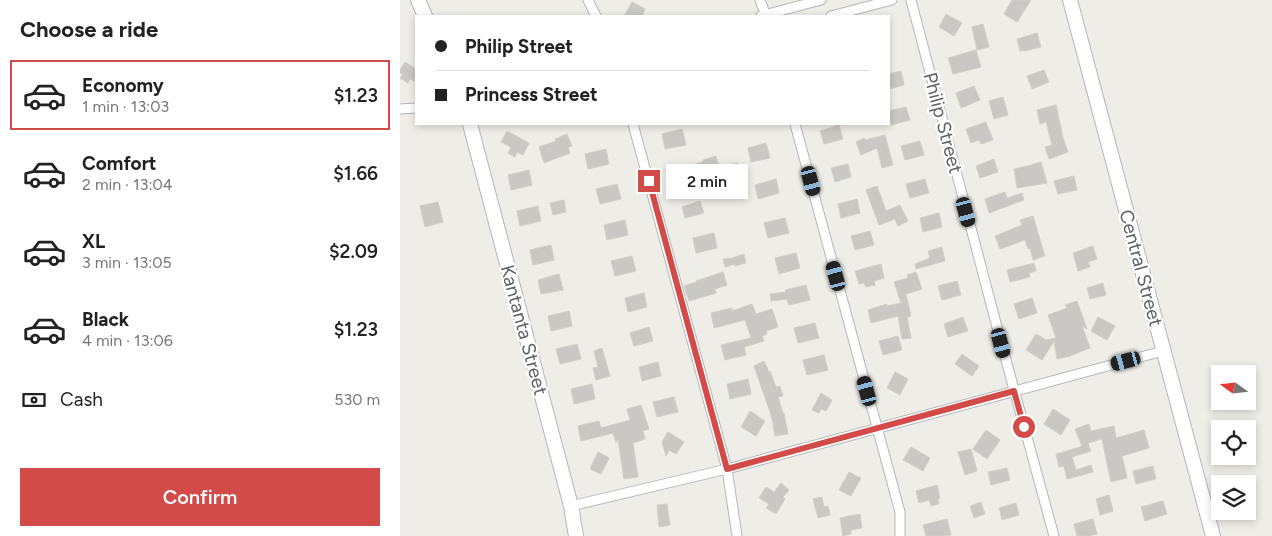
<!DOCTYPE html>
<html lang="en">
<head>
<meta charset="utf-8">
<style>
  :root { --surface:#fff; --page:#f2f2f2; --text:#222; --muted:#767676; --line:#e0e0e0; --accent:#d34b49 }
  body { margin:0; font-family:Figtree,sans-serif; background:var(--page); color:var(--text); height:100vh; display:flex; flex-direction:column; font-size:19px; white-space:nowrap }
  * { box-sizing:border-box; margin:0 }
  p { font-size:16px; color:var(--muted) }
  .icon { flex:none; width:28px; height:28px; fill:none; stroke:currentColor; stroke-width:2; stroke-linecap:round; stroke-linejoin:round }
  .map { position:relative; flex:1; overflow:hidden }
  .panel { display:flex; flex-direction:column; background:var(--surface); width:400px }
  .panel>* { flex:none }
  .hud { position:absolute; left:15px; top:15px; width:475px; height:110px; border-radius:0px; box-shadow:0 2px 8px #0003; display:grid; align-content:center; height:110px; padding:0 20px; background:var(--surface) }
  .needle { width:32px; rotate:285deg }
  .tools { position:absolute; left:811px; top:365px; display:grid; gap:10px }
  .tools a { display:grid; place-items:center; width:45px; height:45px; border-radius:0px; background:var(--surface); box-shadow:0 2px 8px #0003; font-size:25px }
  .end { position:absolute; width:22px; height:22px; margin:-11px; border:6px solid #d34b49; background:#fff; box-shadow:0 0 0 2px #fff }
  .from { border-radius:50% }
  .bubble { position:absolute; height:35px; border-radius:0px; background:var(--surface); box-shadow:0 2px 8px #0003; font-size:16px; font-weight:600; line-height:35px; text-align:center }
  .car { position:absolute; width:15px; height:30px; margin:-15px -8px; border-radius:6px; box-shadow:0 0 4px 1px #0007; background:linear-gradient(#222 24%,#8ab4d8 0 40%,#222 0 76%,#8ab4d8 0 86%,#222 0) }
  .hud b { display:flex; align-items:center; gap:18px; height:48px; font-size:19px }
  .hud b+b { border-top:1px solid var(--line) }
  .hud i { width:12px; height:12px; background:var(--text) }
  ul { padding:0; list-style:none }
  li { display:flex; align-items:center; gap:15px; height:70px; margin:0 10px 8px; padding:0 10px; border:2px solid transparent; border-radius:0px }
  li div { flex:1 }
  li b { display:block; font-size:19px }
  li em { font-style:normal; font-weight:600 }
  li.on { border-color:var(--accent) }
  li>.icon { width:45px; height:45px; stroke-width:1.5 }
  h2 { padding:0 20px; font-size:22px; line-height:60px }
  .pay { display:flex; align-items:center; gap:12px; height:55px; padding:0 20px; font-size:19px }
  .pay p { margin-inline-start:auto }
  .cta { display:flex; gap:10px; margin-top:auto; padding:10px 20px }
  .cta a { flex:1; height:58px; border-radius:0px; background:var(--accent); color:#fff; font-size:20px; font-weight:600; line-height:58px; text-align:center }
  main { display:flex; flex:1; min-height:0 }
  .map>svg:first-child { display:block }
</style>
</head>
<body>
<main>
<section class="panel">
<h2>Choose a ride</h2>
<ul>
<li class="on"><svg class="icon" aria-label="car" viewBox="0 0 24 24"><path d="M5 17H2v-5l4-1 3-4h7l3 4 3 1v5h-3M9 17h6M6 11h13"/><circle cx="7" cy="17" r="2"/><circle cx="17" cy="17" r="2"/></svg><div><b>Economy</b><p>1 min · 13:03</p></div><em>$1.23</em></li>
<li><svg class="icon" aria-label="car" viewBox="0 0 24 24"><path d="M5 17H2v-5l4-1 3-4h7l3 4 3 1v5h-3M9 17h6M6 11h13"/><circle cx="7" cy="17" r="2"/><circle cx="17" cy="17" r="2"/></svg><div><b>Comfort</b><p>2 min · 13:04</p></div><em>$1.66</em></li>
<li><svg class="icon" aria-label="car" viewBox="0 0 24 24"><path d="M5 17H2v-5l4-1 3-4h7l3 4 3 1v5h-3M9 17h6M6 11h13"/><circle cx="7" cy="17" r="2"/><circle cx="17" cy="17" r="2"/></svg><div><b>XL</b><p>3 min · 13:05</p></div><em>$2.09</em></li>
<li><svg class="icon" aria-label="car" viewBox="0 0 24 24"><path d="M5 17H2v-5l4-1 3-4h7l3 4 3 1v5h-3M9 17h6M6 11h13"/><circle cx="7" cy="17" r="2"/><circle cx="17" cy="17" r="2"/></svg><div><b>Black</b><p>4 min · 13:06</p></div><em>$1.23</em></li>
</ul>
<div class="pay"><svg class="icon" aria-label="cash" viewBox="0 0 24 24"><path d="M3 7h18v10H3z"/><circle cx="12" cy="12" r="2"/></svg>Cash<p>530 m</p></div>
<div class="cta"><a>Confirm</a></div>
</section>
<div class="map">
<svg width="872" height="536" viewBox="0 0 872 536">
  <rect width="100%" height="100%" fill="#efede7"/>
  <g fill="#cac8c4" stroke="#d3cec6">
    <path d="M612,0H631L617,22L604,14Z"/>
    <path d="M232,2L245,9L242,16H224Z"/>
    <path d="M546,14L562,23L554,36L539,27Z"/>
    <path d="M583,24L589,47L577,50L572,27Z"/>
    <path d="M637,33L641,47L624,51V50L620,51L617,39Z"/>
    <path d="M576,50L581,67L553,74L548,58Z"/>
    <path d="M5,62L16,69V82L10,79L8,83L0,78L3,74L0,73V70Z"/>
    <path d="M644,70L649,82L632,89L627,76Z"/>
    <path d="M501,71L504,85L489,89V74Z"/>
    <path d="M574,86L580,100L561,108L556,93Z"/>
    <path d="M603,97L608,115L594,119L589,101Z"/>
    <path d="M656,105L663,138L668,152L649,159L645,147L652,145L646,122L640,124L637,110Z"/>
    <path d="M506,107L510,120L491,125L489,111Z"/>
    <path d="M586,122L593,140L581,144L579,140L571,143L566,129Z"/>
    <path d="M439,125L443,139L424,144L420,131Z"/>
    <path d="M282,129L286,145L265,149L262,134Z"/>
    <path d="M107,131L129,143L123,155L117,152L115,157L108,153L111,147L101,142Z"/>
    <path d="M167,134L172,146L168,147L170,153L144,163L139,147L156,141L155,139Z"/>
    <path d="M485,135L493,165L482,168L477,148L461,155L456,142L464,138L465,140Z"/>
    <path d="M520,141L524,155L505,160L501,146Z"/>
    <path d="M366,143L370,158L351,162L348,148Z"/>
    <path d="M206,149L209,164L188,169L185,154Z"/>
    <path d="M316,156L319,168L337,163L343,185L315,193L312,180L309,181L308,180L281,187L277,169L303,162V160Z"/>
    <path d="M594,159L598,172L580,178L576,166Z"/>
    <path d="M641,162L647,183L617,188L614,169L631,165Z"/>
    <path d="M448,164L451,177L435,182L431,168Z"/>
    <path d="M129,170L132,185L111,190L108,175Z"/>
    <path d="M674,176L677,190L658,194L654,181Z"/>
    <path d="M376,179L379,193L358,199L355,185Z"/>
    <path d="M525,179L529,193L510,198L506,184Z"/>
    <path d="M217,184L221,199L200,204L196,189Z"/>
    <path d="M477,186L486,211L500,205L508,221L498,226L495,219L479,225L466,190Z"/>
    <path d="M605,192L607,198L622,193L624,200L589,213L585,199Z"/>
    <path d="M457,199L460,213L441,218L438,204Z"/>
    <path d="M164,200L166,212L153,215L150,203Z"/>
    <path d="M300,201L304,213L285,218L282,207Z"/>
    <path d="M38,202L43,222L25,227L20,206Z"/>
    <path d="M138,206L141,221L120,226L117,211Z"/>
    <path d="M539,213L542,227L523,232L520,218Z"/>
    <path d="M633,216L645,256L633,260L630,248L628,249L625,240L600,249L595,236L622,225L620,220Z"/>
    <path d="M385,218L389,233L368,238L364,223Z"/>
    <path d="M225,220L228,235L207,240L204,225Z"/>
    <path d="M470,231L474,245L455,250L451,236Z"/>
    <path d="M314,233L317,248L296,253L293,238Z"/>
    <path d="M151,245L154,260L133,265L130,250Z"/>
    <path d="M693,246L697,259L688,262L690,267L678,271L673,253Z"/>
    <path d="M542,247L545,261L516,269L515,264L530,258L528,251Z"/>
    <path d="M396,253L400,268L379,274L375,258Z"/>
    <path d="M344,254L346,263L335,266V264L325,267L323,259L329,258V259Z"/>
    <path d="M232,256L236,271L215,276L211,261Z"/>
    <path d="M634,263L636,271L629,273L630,277L610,282L607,270Z"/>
    <path d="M481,264L484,278L474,281L475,285L466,287L464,283L459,284L455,271Z"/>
    <path d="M323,272L327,285L315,289L316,293L289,301L284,286L297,282L296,281Z"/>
    <path d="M516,272L522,289L506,294L511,316L507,317L511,338L502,339L498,316L471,323L468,310L487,304V306L501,303L494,282L508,278L507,275Z"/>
    <path d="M159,274L163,290L141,294L138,280Z"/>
    <path d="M557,281L561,295L542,300L538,286Z"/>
    <path d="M703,283L706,295L690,299L687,288Z"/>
    <path d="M406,285L410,300L389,305L387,299L371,301L370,294L386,292L385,290Z"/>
    <path d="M244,293L247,307L228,312L225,298Z"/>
    <path d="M632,298L637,313L619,319L614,304Z"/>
    <path d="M677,301L687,329L682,326L690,348L670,356L657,359L654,341L642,360L626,350L636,334L646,340L656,338L648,315L667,308L665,305Z"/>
    <path d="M352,304L356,314L372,309L378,327L366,331L367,334L362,336L364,341L344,347L346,355L325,360L321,345L351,338L345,320L314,328L311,313L332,308V311Z"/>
    <path d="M169,311L172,326L151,331L148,316Z"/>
    <path d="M563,317L568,331L548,337L544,324Z"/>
    <path d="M698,317L715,326L707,340L691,331Z"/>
    <path d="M415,323L419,338L398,343L394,328Z"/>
    <path d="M249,327L253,341L234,346L230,333Z"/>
    <path d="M498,336L502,350L483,355L479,341Z"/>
    <path d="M177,344L181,359L160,364L156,349Z"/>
    <path d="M202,348L210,376L196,380L193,368L198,367L194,351Z"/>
    <path d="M562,354L579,366L572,376L555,364Z"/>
    <path d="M424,355L428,370L407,375L403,360Z"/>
    <path d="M364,361L369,372L370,371L376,387L380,386L383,396L378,397L383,413H384L388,434L375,436L373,425L374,426L370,412L354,366Z"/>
    <path d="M258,362L261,376L242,381L239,367Z"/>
    <path d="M495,372L508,379L500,395L487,388Z"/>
    <path d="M348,379L351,394L330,399L327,384Z"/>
    <path d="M192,384L195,399L174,404L171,389Z"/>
    <path d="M421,393L432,400L426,411L421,409L419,413L412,410Z"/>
    <path d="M274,397L278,412L257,417L253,402Z"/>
    <path d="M241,405L249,429L243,431L245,439L233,443L238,477L224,479L218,439L216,443L213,433L181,441L178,426L199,421L201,428L230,420L227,409Z"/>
    <path d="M653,409L670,420L661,435L644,424Z"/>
    <path d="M350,411L365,421L356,436L341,427Z"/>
    <path d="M689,424L691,431L714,426L716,438L744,430L749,448L722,456L727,478L711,482L702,439L688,443L691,451L672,457L676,470L691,465L693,472L667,479L664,466L659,467L656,454L680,447L682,446L675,429Z"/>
    <path d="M586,430L600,440L587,459L573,449Z"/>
    <path d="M268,432L284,442L276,454L269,450L266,456L262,442Z"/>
    <path d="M511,447L530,458L523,471L503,460Z"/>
    <path d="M571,449L577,471L565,475L558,452Z"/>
    <path d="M198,452L209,458L201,474L190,469Z"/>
    <path d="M753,466L756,479L736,484L733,471Z"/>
    <path d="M607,468L610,480L591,485L588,472Z"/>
    <path d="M449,472L461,478L451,496L439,490Z"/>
    <path d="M381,483L389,490L383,497L385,499L376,514L366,508L369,504L359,498L366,487L374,492Z"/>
    <path d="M537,485L540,498L538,499L539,504L531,506L529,500L519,503L516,491Z"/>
    <path d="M709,495L713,511L700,515L696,499Z"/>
    <path d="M422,497L424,507L428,506L430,515L418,518L413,499Z"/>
    <path d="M763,501L767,514L745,521L741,507Z"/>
    <path d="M581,502L585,514L574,518L570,506Z"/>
    <path d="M616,503L619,515L602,520L599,508Z"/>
    <path d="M267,504L270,525L259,527L257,505Z"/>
    <path d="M460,514L462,528L451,530V534L443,536L440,518Z"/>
    <path d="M547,519L551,535L545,536H526L523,525Z"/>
    <path d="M693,519L697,534L687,536H677L674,524Z"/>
  </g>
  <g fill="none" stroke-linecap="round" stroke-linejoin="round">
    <g stroke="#b4b7ba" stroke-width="11">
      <g id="street">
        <path d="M188,0L196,16"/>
        <path d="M360,0L366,16"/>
        <path d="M511,0L597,327L654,536"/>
        <path d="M361,16L421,0"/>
        <path d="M431,16L492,0"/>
        <path d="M0,109L16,108"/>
        <path d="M233,124L327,469L337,536"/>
        <path d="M395,124L500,512V536"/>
        <path d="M171,506L327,469L763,351"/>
      </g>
    </g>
    <g stroke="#b3b6ba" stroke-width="16">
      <g id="secondary">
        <path d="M18,0L25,16"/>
        <path d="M670,0L813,536"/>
        <path d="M70,124L171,506L176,536"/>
      </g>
    </g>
    <use href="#street" stroke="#fff" stroke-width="9"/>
    <use href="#secondary" stroke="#fff" stroke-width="14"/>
  </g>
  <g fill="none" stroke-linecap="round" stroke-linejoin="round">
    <path stroke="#d34b49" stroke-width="6" d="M249,181L327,469L614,391L624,427"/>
  </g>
  <g text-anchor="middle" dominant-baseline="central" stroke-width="4.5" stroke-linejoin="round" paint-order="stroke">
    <g font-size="19" fill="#5f6265" stroke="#fff">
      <text transform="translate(543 123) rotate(75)">Philip Street</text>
      <text transform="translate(741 268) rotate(75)">Central Street</text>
      <text transform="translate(124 330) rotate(75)">Kantanta Street</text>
    </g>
  </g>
</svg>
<div class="tools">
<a><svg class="needle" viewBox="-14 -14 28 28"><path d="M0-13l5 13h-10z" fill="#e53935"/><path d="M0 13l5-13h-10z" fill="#767676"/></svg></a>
<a><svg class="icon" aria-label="locate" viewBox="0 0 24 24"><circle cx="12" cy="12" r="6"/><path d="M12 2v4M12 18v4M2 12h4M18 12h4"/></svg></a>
<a><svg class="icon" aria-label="layers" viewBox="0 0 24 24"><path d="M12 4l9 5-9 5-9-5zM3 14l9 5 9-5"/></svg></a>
</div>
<i class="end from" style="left:624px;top:427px"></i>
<i class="end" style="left:249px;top:181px"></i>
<div class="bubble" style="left:266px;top:164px;width:82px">2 min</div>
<i class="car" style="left:411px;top:181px;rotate:165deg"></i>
<i class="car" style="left:566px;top:212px;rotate:165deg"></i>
<i class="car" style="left:436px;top:276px;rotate:345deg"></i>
<i class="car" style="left:601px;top:343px;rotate:165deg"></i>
<i class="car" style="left:726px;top:361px;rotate:255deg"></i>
<i class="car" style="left:467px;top:391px;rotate:345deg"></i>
<div class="hud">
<b><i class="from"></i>Philip Street</b>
<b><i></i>Princess Street</b>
</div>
</div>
</main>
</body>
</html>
